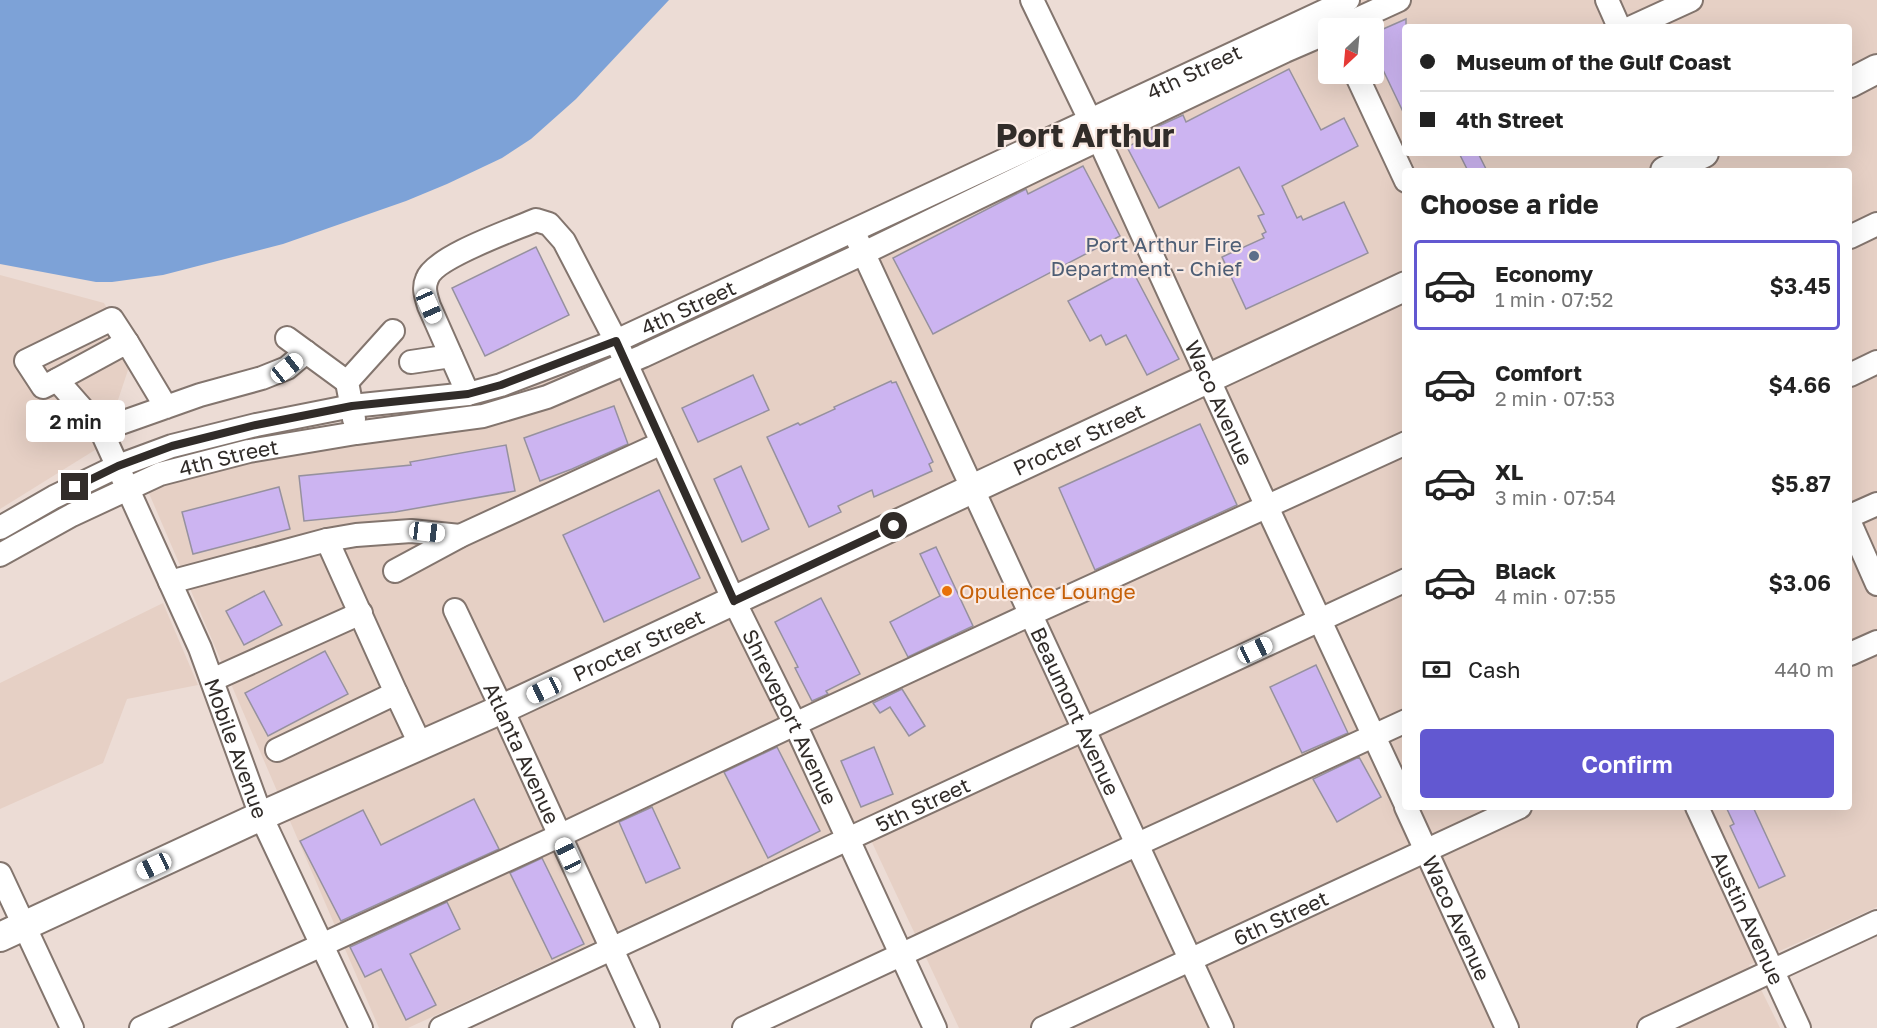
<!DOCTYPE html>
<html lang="en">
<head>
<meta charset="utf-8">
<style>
  :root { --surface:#fff; --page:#f2f2f2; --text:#222; --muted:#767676; --line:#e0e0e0; --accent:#6258d1 }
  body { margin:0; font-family:"Golos Text",sans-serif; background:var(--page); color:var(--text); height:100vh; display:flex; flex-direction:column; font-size:22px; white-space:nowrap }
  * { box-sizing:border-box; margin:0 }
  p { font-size:20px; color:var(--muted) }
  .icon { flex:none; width:33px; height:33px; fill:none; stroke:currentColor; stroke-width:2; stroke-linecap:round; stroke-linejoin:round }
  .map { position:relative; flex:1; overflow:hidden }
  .side { position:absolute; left:1402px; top:168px; width:450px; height:642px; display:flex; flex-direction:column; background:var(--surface); border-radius:6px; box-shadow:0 6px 24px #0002 }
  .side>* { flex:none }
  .guide { position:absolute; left:1402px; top:24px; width:450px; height:132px; border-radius:6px; box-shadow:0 6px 24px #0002; display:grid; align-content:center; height:132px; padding:0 18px; background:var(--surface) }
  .needle { width:39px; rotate:206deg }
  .fabs { position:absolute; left:1318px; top:18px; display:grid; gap:12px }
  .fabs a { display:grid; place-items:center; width:66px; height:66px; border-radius:6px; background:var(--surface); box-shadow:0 6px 24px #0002; font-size:30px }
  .end { position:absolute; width:27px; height:27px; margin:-14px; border:8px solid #312c29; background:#fff; box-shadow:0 0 0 3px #fff }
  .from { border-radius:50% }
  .bubble { position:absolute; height:42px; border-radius:6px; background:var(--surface); box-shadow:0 6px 24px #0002; font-size:20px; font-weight:600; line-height:42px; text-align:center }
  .car { position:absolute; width:18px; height:36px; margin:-18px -9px; border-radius:8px; box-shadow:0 0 4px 2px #0007; background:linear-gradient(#fff 24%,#345 0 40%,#fff 0 76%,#345 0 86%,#fff 0) }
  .guide b { display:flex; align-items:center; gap:21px; height:57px; font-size:22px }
  .guide b+b { border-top:2px solid var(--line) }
  .guide i { width:15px; height:15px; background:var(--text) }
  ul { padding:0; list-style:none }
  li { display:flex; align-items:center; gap:18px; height:90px; margin:0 12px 9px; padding:0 6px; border:3px solid transparent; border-radius:6px }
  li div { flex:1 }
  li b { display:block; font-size:22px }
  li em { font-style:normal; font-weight:600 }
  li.active { border-color:var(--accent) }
  li>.icon { width:54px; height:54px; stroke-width:1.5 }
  h2 { padding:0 18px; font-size:27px; line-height:72px }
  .pay { display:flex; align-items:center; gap:15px; height:66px; padding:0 18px; font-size:22px }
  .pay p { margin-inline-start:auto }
  .action { display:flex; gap:12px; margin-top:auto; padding:12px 18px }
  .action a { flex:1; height:69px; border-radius:6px; background:var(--accent); color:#fff; font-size:24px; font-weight:600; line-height:69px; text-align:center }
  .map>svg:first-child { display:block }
</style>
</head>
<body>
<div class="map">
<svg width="1877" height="1028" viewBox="0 0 1877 1028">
  <rect width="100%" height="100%" fill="#ecdcd5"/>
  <g fill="#e6d0c5" fill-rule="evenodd">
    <path d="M1321,0H1877V907L1749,965L1780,1028H959L861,819L408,1028H379L148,491L533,366ZM1406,27H1850V153H1406ZM1329,28H1374V74H1329ZM1406,171H1850V807H1406Z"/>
    <path d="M0,275L104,303L133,355L103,445L0,509Z"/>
    <path d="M163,603L198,685L127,699L103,763L0,809V683Z"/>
  </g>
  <path fill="#7da2d7" d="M0,0H669L576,99L531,139L502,158L447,184L406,201L283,244L163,275L112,282H96L0,264Z"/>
  <g fill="#ccb4f1" stroke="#96919e" stroke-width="1.5">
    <path d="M1406,19V118L1374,51V33Z"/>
    <path d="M1289,69L1321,130L1344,118L1358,146L1282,186L1297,218L1301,216L1303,220L1344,202L1368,253L1246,309L1222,257L1264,238L1262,234L1266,232L1258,216L1264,214L1239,167L1159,208L1127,147L1143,139L1141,134L1183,115L1186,122Z"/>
    <path d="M1459,153H1478L1487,171H1468Z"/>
    <path d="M1083,166L1120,236L933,334L893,258L1026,189L1028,194Z"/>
    <path d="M536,247L569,315L485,356L452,288Z"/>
    <path d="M1131,268L1179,359L1147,375L1126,335L1106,345L1101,335L1090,341L1068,301Z"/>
    <path d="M753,375L769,410L698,442L682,408Z"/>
    <path d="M891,381L892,383L896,382L933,462L929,464L932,471L874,497L872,490L838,506L841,512L809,527L767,437L798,423L800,425L835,409L834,407Z"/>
    <path d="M614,406L628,444L572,469L540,481L524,438Z"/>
    <path d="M1200,424L1237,505L1095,570L1059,488Z"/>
    <path d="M506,445L515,491L395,512L304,521L299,476L411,465L410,462Z"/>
    <path d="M741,466L769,529L742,542L714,479Z"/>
    <path d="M279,487L290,529L193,554L182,512Z"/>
    <path d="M659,490L700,578L604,622L563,535Z"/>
    <path d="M936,547L973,626L908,657L890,622L940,596L920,554Z"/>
    <path d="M264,591L282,625L244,645L226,611Z"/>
    <path d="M821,598L860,674L826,691L828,694L812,701L795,668L798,667L775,622Z"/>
    <path d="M325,651L348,694L268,736L245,693Z"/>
    <path d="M1316,665L1348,733L1302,753L1270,687Z"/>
    <path d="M902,689L925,726L909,736L890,707L880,713L873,703Z"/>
    <path d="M777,747L820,831L768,858L724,772Z"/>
    <path d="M874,747L893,794L861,807L841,761Z"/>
    <path d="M1359,757L1381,797L1337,822L1313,779Z"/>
    <path d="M474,799L499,849L341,921L300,841L363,810L381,845Z"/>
    <path d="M652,807L680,868L646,883L619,822Z"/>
    <path d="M1726,807H1753L1785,876L1759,888L1730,826L1734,824Z"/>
    <path d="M542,858L584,944L552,959L510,873Z"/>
    <path d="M447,902L460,929L410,954L436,1005L406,1020L381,969L365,977L350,947Z"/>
  </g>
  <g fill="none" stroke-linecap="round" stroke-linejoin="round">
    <g stroke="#83756e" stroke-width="26">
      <g id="minor">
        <path id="s1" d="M1032,0L1090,120L1267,507L1406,805"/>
        <path d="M1607,0L1619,27"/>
        <path d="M1632,27L1691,0"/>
        <path d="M1338,28L1399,0"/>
        <path d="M1356,74L1406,181"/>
        <path d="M1850,237L1877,224"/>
        <path id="s2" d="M858,241L1222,1028"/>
        <path d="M287,338L347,382"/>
        <path d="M411,362L451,356"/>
        <path d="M1850,375L1877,362"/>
        <path d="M57,380L43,387L26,361L112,319L127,342"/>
        <path id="s3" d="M468,394L429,306C426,296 423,288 427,279C434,257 513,230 536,220L549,224L564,241L616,341L734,601L795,724L935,1028"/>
        <path d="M166,407L127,342L57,380L101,430L200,395L262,378L287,368L306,352"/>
        <path d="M354,419L347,382L393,331"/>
        <path id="s4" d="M101,430L200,648L261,816L361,1028"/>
        <path d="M1850,516L1877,504"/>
        <path d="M1850,523L1877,584"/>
        <path id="s5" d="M0,528L54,497L118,466L172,446L256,425L352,406L468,394L501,385L616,341L1348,0"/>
        <path d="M327,540L356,535L411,531L460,536"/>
        <path id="s6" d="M0,555L72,515L160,474L249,451L356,433L483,416L547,397L643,356L864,253L1041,167L1285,51L1329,32"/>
        <path d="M395,571L460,536L662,443"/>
        <path d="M170,582L327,540L396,693"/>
        <path id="s7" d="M455,610L502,709L648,1028"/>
        <path d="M1850,654L1877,642"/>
        <path d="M212,680L361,613"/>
        <path d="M277,750L396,693L420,744"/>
        <path id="s8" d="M1406,807L1507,1028"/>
        <path id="s9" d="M1697,807L1799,1028"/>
        <path d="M0,874L72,1028"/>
        <path d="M141,1028L559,836L795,724L1031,614L1406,443"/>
        <path id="s10" d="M441,1028L1406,580"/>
        <path d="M744,1028L1138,844L1406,721"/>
        <path id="s11" d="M1043,1028L1520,807"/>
        <path d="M1649,1028L1877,922"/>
      </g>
    </g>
    <g stroke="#83756e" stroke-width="32">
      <g id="major">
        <path d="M1850,83L1877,69"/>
        <path d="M1665,171L1704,153"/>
        <path id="s12" d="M0,937L261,816L502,709L1406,286"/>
      </g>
    </g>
    <use href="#minor" stroke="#fff" stroke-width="22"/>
    <use href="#major" stroke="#fff" stroke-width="28"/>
  </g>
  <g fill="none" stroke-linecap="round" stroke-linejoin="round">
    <path stroke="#312c29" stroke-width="8" d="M75,487L118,466L172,446L256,425L352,406L468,394L501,385L616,341L734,601L894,526"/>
  </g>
  <circle fill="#5c6f8a" stroke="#f9e9e2" stroke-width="2" cx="1254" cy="256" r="6"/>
  <circle fill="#e8710a" stroke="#f9e9e2" stroke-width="2" cx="947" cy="591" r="6"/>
  <g text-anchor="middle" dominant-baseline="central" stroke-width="4.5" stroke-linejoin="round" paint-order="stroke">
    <g font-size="21" fill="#312c29" stroke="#f9e9e2">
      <text stroke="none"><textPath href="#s5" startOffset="1287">4th Street</textPath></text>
      <text stroke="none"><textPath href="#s5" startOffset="729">4th Street</textPath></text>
      <text stroke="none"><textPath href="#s1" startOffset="444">Waco Avenue</textPath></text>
      <text stroke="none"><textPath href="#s12" startOffset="1188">Procter Street</textPath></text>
      <text stroke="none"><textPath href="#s6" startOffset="250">4th Street</textPath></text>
      <text stroke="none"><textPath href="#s12" startOffset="702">Procter Street</textPath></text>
      <text stroke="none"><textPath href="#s2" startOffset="518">Beaumont Avenue</textPath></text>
      <text stroke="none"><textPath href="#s3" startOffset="813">Shreveport Avenue</textPath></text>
      <text stroke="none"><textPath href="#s4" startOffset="346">Mobile Avenue</textPath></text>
      <text stroke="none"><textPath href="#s7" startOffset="158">Atlanta Avenue</textPath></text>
      <text stroke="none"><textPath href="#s10" startOffset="531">5th Street</textPath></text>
      <text stroke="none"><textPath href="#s8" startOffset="122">Waco Avenue</textPath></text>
      <text stroke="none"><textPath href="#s9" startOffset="122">Austin Avenue</textPath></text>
      <text stroke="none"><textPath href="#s11" startOffset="262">6th Street</textPath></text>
    </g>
    <g font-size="21" fill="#4e5e75" stroke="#f9e9e2" text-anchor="end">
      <text x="1242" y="244">Port Arthur Fire<tspan x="1242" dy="24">Department - Chief</tspan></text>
    </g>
    <g font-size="21" fill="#c56008" stroke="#f9e9e2" text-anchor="start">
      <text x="959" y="591">Opulence Lounge</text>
    </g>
    <g font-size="33" font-weight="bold" fill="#312c29" stroke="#f9e9e2">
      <text x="1085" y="134">Port Arthur</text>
    </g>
  </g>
</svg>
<div class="fabs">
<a><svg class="needle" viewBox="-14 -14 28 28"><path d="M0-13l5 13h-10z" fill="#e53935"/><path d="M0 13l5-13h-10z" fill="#767676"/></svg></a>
</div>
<i class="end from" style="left:894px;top:526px"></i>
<i class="end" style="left:75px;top:487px"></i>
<div class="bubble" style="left:26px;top:400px;width:99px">2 min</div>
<i class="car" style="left:429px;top:306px;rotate:156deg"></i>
<i class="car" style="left:287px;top:368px;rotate:51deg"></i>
<i class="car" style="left:427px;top:532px;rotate:97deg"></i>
<i class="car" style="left:1255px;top:650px;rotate:65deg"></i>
<i class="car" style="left:544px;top:690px;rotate:245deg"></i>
<i class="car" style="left:568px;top:855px;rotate:335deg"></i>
<i class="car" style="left:154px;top:866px;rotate:245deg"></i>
<div class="guide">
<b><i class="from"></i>Museum of the Gulf Coast</b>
<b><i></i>4th Street</b>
</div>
<section class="side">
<h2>Choose a ride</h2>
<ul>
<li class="active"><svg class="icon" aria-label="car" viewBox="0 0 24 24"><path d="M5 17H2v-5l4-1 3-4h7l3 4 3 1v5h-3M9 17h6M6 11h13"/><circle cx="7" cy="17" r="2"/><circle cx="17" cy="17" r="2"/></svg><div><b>Economy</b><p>1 min · 07:52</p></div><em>$3.45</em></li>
<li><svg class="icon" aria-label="car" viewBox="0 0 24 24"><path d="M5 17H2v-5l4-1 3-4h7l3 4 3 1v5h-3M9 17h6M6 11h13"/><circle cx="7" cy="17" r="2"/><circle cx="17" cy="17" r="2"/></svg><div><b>Comfort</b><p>2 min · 07:53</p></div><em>$4.66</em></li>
<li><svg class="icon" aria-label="car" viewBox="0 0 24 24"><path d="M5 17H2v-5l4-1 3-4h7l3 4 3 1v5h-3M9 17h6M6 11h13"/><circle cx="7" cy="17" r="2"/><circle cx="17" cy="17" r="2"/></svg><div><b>XL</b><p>3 min · 07:54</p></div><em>$5.87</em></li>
<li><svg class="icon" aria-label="car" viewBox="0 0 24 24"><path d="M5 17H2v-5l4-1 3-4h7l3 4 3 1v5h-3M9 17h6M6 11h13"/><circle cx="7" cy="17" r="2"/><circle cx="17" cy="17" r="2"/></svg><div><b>Black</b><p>4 min · 07:55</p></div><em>$3.06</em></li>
</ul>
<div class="pay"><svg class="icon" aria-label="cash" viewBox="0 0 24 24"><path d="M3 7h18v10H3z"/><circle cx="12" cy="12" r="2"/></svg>Cash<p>440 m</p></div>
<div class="action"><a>Confirm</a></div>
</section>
</div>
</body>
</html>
